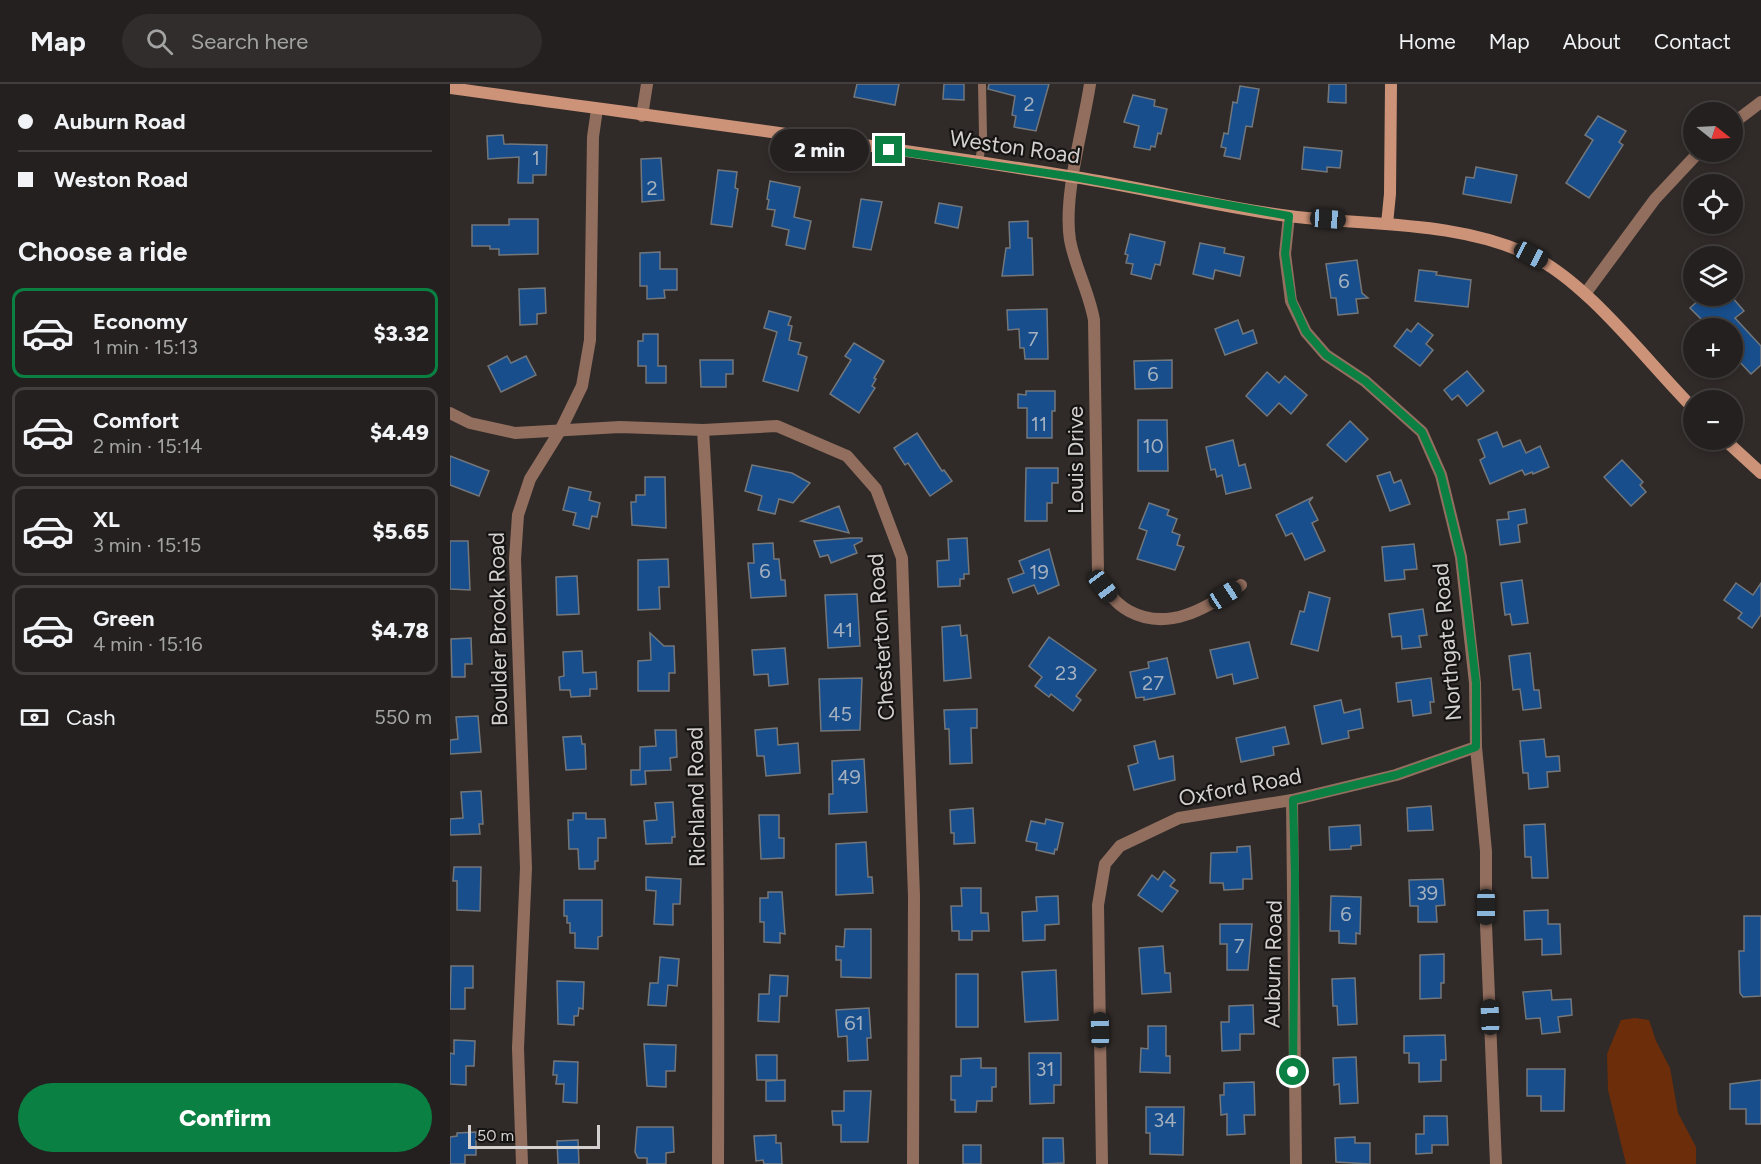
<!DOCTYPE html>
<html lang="en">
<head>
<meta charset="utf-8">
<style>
  :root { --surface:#24201f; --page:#302d2c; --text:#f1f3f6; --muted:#a3a3a4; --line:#413e3d; --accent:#0b8043 }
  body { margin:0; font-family:Figtree,sans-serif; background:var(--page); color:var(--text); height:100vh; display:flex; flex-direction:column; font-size:22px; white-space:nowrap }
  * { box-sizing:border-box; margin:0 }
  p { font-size:20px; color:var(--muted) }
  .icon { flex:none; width:33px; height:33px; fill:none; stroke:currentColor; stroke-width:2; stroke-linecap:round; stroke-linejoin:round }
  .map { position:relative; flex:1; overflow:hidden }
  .details { display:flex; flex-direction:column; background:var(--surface); width:450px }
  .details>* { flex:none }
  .hud { display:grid; align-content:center; height:132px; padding:0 18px; background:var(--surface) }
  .needle { width:39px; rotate:108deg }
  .buttons { position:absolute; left:1233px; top:18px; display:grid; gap:12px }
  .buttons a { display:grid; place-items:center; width:60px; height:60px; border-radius:50%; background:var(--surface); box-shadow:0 3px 9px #0003,0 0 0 2px var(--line); font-size:30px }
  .scale { position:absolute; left:18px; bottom:15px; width:132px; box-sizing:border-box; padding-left:6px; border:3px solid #d4d0cf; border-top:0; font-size:16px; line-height:21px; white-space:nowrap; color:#d4d0cf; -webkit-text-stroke:4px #161413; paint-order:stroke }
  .end { position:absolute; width:27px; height:27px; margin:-14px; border:8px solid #0b8043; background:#fff; box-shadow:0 0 0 3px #fff }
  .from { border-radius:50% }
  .bubble { position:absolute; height:42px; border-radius:21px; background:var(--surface); box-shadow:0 3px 9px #0003,0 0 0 2px var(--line); font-size:20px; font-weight:800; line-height:42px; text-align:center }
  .car { position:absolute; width:18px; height:36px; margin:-18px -9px; border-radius:8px; box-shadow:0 0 4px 2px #0007; background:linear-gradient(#222 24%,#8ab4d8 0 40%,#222 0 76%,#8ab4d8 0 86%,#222 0) }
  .hud b { display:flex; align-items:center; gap:21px; height:57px; font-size:22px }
  .hud b+b { border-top:2px solid var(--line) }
  .hud i { width:15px; height:15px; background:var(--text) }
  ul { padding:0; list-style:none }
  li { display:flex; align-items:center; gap:18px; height:90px; margin:0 12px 9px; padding:0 6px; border:3px solid var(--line); border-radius:12px }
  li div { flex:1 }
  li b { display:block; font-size:22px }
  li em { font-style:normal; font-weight:800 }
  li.current { border-color:var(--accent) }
  li>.icon { width:54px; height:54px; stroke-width:1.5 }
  h2 { padding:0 18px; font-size:27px; line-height:72px }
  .pay { display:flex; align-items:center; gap:15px; height:66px; padding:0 18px; font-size:22px }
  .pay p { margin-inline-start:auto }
  .cta { display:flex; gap:12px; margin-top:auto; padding:12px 18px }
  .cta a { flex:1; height:69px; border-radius:36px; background:var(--accent); color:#fff; font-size:24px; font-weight:800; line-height:69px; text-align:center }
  header { display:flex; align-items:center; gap:36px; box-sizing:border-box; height:84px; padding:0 30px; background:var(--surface); border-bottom:2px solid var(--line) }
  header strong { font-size:28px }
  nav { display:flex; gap:33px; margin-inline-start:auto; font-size:21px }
  .search { width:420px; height:54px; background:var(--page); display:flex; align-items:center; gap:15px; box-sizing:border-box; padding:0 21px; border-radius:33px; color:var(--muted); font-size:22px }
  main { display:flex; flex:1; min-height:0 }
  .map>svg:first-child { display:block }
</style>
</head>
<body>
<header>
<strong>Map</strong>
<div class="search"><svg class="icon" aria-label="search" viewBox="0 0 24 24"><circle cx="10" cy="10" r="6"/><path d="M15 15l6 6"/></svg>Search here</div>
<nav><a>Home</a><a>Map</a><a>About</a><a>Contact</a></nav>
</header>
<main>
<section class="details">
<div class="hud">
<b><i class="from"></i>Auburn Road</b>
<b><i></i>Weston Road</b>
</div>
<h2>Choose a ride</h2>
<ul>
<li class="current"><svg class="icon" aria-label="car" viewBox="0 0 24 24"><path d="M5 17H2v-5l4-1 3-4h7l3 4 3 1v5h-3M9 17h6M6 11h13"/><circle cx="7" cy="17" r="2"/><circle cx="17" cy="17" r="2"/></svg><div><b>Economy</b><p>1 min · 15:13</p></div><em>$3.32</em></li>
<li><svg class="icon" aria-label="car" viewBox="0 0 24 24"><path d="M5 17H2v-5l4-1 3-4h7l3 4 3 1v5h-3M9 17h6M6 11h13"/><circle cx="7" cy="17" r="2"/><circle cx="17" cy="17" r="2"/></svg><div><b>Comfort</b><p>2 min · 15:14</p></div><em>$4.49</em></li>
<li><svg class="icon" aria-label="car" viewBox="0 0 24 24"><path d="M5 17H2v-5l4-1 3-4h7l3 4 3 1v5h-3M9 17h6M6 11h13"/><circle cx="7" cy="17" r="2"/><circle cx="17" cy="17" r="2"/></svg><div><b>XL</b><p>3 min · 15:15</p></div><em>$5.65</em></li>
<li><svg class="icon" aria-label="car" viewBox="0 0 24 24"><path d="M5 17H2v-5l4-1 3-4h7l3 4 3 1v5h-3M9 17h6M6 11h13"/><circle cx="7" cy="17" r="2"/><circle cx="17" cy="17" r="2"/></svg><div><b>Green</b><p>4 min · 15:16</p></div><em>$4.78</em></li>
</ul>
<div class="pay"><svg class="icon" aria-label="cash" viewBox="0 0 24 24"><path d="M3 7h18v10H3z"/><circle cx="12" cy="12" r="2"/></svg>Cash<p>550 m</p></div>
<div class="cta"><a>Confirm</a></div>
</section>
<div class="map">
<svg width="1311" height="1080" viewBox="0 0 1311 1080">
  <rect width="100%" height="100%" fill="#302b29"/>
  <path fill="#6c2d0a" d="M1185,934L1199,936L1206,957L1220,984L1228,1029L1246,1063V1080H1176L1158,1006L1157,970L1171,936Z"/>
  <g fill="#184e8b" stroke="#73777b" stroke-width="1.5">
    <path d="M407,0H449L445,21L404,13Z"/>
    <path d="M494,0H514V16L493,15Z"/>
    <path d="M539,0H599L586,47L564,43L566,32L562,31L565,12L538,5Z"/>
    <path d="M879,0H896V19L878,18Z"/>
    <path d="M790,2L809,5L802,43L796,42L790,75L774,72L776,64L771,63L774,49L778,50L783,18L787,19Z"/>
    <path d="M683,11L705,16L704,22L717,25L711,50L708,49L705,63L701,62L700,66L684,63L689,42L674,38Z"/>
    <path d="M1148,32L1176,47L1169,58L1173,61L1139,114L1116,99L1143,56L1135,51Z"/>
    <path d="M53,51L54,60L97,61L96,91H83V99H68L69,73L38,75L37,52Z"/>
    <path d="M854,63L892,67L890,84L877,83V88L852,85Z"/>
    <path d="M211,74L214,116L192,118L191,75Z"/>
    <path d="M1026,83L1067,91L1061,119L1013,110L1016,93L1024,94Z"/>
    <path d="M268,86L287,88L285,104L288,105L282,143L261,140Z"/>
    <path d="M320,97L350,103L344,133L361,137L355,165L336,161L339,146L322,142L325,126L317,125L319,116L317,115Z"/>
    <path d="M411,115L432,118L421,166L403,163Z"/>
    <path d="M489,119L512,123L508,144L485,139Z"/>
    <path d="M59,135H88V170L49,171V165H40V162H22V141H59Z"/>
    <path d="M578,137V154H582L583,191L552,192L556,164H560L559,138Z"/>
    <path d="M680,150L715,158L710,181L705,180L701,195L681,190L683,180L676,179L678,171L675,170Z"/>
    <path d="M750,159L775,164L774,169L794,173L790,192L765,186L763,195L743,190Z"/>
    <path d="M210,168V185H227V206H214L215,214L197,215V202H190V169Z"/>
    <path d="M907,176L912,209L918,214L906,215L908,229L888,231L886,214H881L876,180Z"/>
    <path d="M969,186L987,188L986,191L1021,196L1018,223L965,217Z"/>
    <path d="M95,204L96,229L87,230V240L70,241L69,205Z"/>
    <path d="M1253,212L1264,223L1281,212L1294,227L1285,234L1311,262V281L1301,290L1287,275L1290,272L1282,264V244H1245L1253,237L1240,224Z"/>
    <path d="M597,225L598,275H575L574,264H570L569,245L558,246L557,226Z"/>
    <path d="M319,227L341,233L338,241L342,242L339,256L351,259L348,270L357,273L348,307L313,297L327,248L314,244Z"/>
    <path d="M788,236L793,250L803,246L807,259L775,271L765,245Z"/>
    <path d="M968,239L983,251L976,260L983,266L970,282L944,262L957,245L961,248Z"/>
    <path d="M193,250H208V282H216V299H196V282H188V257H193Z"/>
    <path d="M404,259L434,277L424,294L426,295L422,302L425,304L409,329L380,310L401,276L395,272Z"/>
    <path d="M57,272L61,279L76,272L86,291L51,308L38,282Z"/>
    <path d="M250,276H283V290H276V303H251Z"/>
    <path d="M722,276V304L685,305L684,277Z"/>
    <path d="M1017,287L1034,307L1017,322L1008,311L1002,316L994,306Z"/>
    <path d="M817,288L829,299L835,292L857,311L841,330L829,319L817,332L796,312Z"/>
    <path d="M576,307H605V327H602V354H577V324H568V310L576,311Z"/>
    <path d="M688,336H717L718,387H688Z"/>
    <path d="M900,337L918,355L896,378L877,361Z"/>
    <path d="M1047,348L1053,363L1070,356L1076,369L1090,362L1099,383L1083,390L1082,388L1075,391L1072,386L1040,400L1030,376L1035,373L1028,356Z"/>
    <path d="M467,349L492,387L494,386L502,397L480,412L458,379L455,381L444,364Z"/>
    <path d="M783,356L789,382L795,380L801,404L776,410L772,391L767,393L765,385L761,386L756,363Z"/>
    <path d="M0,372L39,387L29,412L0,401Z"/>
    <path d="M1172,376L1193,398L1190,401L1196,408L1181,422L1154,393Z"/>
    <path d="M302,381L342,389L360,399L343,419L329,415L325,430L308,426L312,412L295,407Z"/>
    <path d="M576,384H608V399H602V419H597V437H575Z"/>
    <path d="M940,388L944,399L951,396L960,420L940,427L927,392Z"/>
    <path d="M195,393H215L216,444L182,441L181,418H186V411H195Z"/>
    <path d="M119,403L141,408L139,416L150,419L147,433L142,432L139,445L123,441L126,429L113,426Z"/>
    <path d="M863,413L859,418L868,436L862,439L875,467L855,476L842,449L836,452L826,431Z"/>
    <path d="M699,419L719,426L717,431L727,435L722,448L730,451L727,461L734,463L725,486L687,475L697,447L689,444Z"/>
    <path d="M389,422L399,449L351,437Z"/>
    <path d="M1075,425L1077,439L1068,441L1070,458L1050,461L1047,436L1059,435L1058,428Z"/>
    <path d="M401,454H412V457L404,461L407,469L381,479L378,471L370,473L364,457Z"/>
    <path d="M517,454L519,490H514V495H510V502L488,503L487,477L499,476L498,455Z"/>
    <path d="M0,457H18L20,506L0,505Z"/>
    <path d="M323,459L324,475H329L331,496H335L336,512L301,514L298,479H304L303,460Z"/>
    <path d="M964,460L967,485L954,486L955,495L935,497L932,463Z"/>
    <path d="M599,465L609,501L588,510L584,501L563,509L558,495L574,489L569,477Z"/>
    <path d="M218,475L219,503H209L210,525L188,526V476Z"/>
    <path d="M127,492L129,530L107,531L106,493Z"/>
    <path d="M1072,496L1078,539L1062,541L1060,530L1055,531L1051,499Z"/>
    <path d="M1286,499L1303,511L1311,499V531L1302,544L1288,534L1292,529L1274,516Z"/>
    <path d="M859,508L880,514L868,567L841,560L850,527L854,528Z"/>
    <path d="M407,510L410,562L378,564L375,511Z"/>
    <path d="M973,525L977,551L969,552L971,563L952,565L951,552L942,553L939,530Z"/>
    <path d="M510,541L511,552L517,551L521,594L494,597L492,543Z"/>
    <path d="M200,549L214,562H224L225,589H219V607H188V577L201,576Z"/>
    <path d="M599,553L646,586L626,612L631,616L623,627L601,610L599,613L585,602L592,593L579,582Z"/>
    <path d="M21,554L22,580H15V593H2L1,555Z"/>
    <path d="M799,558L808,594L784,600L782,590L767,594L760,566Z"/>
    <path d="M335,564L338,600L319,602L318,590L304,591L302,566Z"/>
    <path d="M132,567L133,589L146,588L147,605H140V612L121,613L120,606H110L109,593L114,592L113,568Z"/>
    <path d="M1080,569L1084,606H1089L1091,624L1073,626L1070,605L1063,606L1059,572Z"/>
    <path d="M717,574L725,610L694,616V613L686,614L680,588L699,584L698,578Z"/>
    <path d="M412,594L410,646L371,647L369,595Z"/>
    <path d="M981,594L984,618H980L981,629L963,632L961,616L948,618L946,599Z"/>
    <path d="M891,616L894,629L910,625L913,644L898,647L899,654L872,660L864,622Z"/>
    <path d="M527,625V644H521L522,679L500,680L499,645H495L494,626Z"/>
    <path d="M28,632L31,668L0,670V656L8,655L6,633Z"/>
    <path d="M835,643L839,660L823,663L824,671L791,678L786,654Z"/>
    <path d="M327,644L328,661L348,659L350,689L316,692L314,672H307L305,646Z"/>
    <path d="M205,646H226L227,673L220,674L221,686L195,687L196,700L181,701V686H190V663L206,662Z"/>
    <path d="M131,652L132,660H135L136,685L116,686L113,653Z"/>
    <path d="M1094,655L1096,673L1109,672L1110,687L1097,688L1098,703L1079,705L1078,689H1073L1070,657Z"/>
    <path d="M705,657L709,675L723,672L725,696L684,706L678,682L688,679L684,662Z"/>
    <path d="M414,675L417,728L379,730V710H383L382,677Z"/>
    <path d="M31,707L33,740H29L30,750L0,751V735L13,734L11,708Z"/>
    <path d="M223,718L225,753H222V759L196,760L194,737L207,736L205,719Z"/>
    <path d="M981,722L983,746L958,747L957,724Z"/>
    <path d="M523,724L525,759L504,760V749H501L500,726Z"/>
    <path d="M123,729H136V735H155L156,754H148V777H145V785H129L128,765H119L118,736H123Z"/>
    <path d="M309,731H329V754H334V774L311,775Z"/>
    <path d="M596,735L613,739L607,766L605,765L604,770L586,766L587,759L576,757L581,737L595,740Z"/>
    <path d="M1095,740L1098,794H1082L1081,773H1075L1074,741Z"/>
    <path d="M910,741L911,761L901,762V765L880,766L879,743Z"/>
    <path d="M416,758L418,793H422L423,809L386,811V760Z"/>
    <path d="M800,762L802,795H793V805L774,806L773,799H760L761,769L787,768V763Z"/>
    <path d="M4,783H31L30,827L7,826V797H3Z"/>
    <path d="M714,787L725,796L720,802L728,807L712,828L688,811L702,791L708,796Z"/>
    <path d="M196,793L231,795L230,820H223V841L204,840L206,807L196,806Z"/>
    <path d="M993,795L995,821L986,822L987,838H968V822H960L959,796Z"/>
    <path d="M511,804H531V829H538L539,847H522V856H509V847H502L501,822H512Z"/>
    <path d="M318,808H332L335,850L330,849V859L314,858V838H310V814H318Z"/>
    <path d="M608,812L609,840L595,841V856L573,857L572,828L587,827L586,813Z"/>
    <path d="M881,812L911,813L910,850L906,849V860L889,859V847H880Z"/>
    <path d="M114,816H152V852L148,853V865L125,864V849H120V839H117V832H114Z"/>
    <path d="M1098,826V840H1110L1111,870L1092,871V855L1075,856L1074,827Z"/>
    <path d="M1294,832H1311V912L1293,913L1290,909L1289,867H1294Z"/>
    <path d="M770,840H802L798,886H777V860H770Z"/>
    <path d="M395,845H421V894L391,893V876H386V862L394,863Z"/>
    <path d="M713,862L715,889H720L721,908L692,910L689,864Z"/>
    <path d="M994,870V899H991V914L970,915V871Z"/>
    <path d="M210,873L229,875L227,902L218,901L216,922L198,921L200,899H208Z"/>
    <path d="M1,882H23V904H15V925H0Z"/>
    <path d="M606,886L608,936L575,938L572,888Z"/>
    <rect x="506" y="890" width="22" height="53"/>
    <path d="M320,891L338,892L337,912H330L329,938L308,937L309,910H319Z"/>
    <path d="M905,894L907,940L888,941L887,922H883L882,895Z"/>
    <path d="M107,897L134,898L133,925L129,924L128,932H124V941L108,940Z"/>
    <path d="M1101,906L1102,916L1121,915L1122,931L1108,933L1110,948L1092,950L1090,934L1076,935L1073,908Z"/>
    <path d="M803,921L804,950H790V966L772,967L771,938H779V922Z"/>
    <path d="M419,924L421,954H417L418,976L398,977L397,952L388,953L386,926Z"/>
    <path d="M698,942H716V972H720V989L690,988L691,964L698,965Z"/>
    <path d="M995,951L996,976H991V997L969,998V979H959V969H954V952Z"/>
    <path d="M4,956L25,957L24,982H16V1001L0,1000V969L4,970Z"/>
    <path d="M194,960L226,961L225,987H216V1003L197,1002Z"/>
    <path d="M579,969H611V1001H604V1019L580,1020Z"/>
    <path d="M306,971H327V996H307Z"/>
    <path d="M906,973L908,1019L890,1020L889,1000L884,1001L883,974Z"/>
    <path d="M531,974V984H546V1003H542V1017H527L526,1028H505V1016H501V992H511V975Z"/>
    <path d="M104,977L128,978L127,1019L113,1018L114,1000H106L107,991H103Z"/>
    <path d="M1077,985H1115L1114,1027H1091V1012H1077Z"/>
    <path d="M335,996V1017H316V997Z"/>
    <path d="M1311,996V1040H1296V1025H1280V1000Z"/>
    <path d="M804,998L805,1031H794L795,1050L777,1051V1030L771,1031L770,1011H774V999Z"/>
    <path d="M394,1007H421L418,1058H391V1041H383L382,1027H394Z"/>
    <path d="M696,1023H734L733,1071L700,1070V1049H696Z"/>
    <path d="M974,1032H997L998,1061H982V1069L966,1070V1050H974Z"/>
    <path d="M187,1043H223L224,1068L216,1069V1080H197V1074H188L185,1068Z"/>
    <path d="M26,1048V1071H15V1080H0V1053L7,1052V1049Z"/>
    <path d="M326,1051V1059H331L332,1080H314L313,1076L306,1077L304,1052Z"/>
    <path d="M905,1053V1059H920V1080L886,1078L885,1054Z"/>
    <path d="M593,1054H613L614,1079L593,1080Z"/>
    <path d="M128,1056L129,1080H108L107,1057Z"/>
    <rect x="513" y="1061" width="18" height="19"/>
  </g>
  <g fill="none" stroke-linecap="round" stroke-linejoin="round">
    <path stroke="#926e5e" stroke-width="8" d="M529,79L533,51L532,0"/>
    <g stroke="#926e5e" stroke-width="12">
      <path d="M640,0C633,46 613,112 620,156C625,183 639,208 644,236L648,488C654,505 663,518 679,527C720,549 758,522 791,501"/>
      <path d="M192,32L197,0"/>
      <path d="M1282,40L1311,18"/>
      <path d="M839,132L835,170L841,217L856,248L876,271L915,297L972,348L991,391L1011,473L1025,599L1026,663L1036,767V841L1046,1080"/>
      <path d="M1135,210L1205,115L1249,68"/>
      <path d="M0,329L20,339L65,349L170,343L253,346L327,342L397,372L426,405L452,474L464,812L463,1080"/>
      <path d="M253,346C268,590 269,835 268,1080"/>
      <path d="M842,716L846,1080"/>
      <path d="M72,1080L68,964L76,784L65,475L68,431L80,395L111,345L132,302L140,256L143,53L147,25"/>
      <path d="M652,1080L648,821L655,780L670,762L729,734L842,716L946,691L1026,663"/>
    </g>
    <g stroke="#cc9379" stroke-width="12">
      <path d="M0,4C208,33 417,59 624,93C696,104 767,123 839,132C918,142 1006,136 1080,171C1137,197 1198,279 1244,325"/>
      <path d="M937,140L940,110L941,0"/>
      <path d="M1275,356L1311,389"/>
    </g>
  </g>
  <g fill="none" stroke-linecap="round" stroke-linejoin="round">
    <path stroke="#0b8043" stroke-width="8" d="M439,66L624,93L839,132L835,170L842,217L856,248L876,271L915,297L972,348L991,391L1011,473L1026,599V663L946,691L843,716L845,792L843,988"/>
  </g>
  <g text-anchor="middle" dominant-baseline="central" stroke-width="4.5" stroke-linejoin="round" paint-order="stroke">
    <g font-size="20" fill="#a5b0be">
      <text x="579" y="20">2</text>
      <text x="86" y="74">1</text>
      <text x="202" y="104">2</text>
      <text x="894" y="197">6</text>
      <text x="583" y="255">7</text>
      <text x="703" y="290">6</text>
      <text x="589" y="340">11</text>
      <text x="703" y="362">10</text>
      <text x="315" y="487">6</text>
      <text x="589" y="488">19</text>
      <text x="393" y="546">41</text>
      <text x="616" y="589">23</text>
      <text x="703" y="599">27</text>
      <text x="390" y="630">45</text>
      <text x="399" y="693">49</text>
      <text x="977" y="809">39</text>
      <text x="896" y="830">6</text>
      <text x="789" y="862">7</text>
      <text x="404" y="939">61</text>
      <text x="595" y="985">31</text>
      <text x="715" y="1036">34</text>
    </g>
    <g font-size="22" fill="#d4d0cf" stroke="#161413">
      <text transform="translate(565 63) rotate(8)">Weston Road</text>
      <text transform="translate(625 376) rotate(-90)">Louis Drive</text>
      <text transform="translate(48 545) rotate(-91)">Boulder Brook Road</text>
      <text transform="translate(431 553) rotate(-94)">Chesterton Road</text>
      <text transform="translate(997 558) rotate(-95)">Northgate Road</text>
      <text transform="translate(790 703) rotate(-11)">Oxford Road</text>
      <text transform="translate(246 713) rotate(-91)">Richland Road</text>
      <text transform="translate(823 880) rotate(-89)">Auburn Road</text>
    </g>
  </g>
</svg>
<div class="buttons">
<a><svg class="needle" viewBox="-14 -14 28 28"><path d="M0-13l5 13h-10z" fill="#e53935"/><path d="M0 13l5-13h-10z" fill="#a3a3a4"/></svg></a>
<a><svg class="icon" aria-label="locate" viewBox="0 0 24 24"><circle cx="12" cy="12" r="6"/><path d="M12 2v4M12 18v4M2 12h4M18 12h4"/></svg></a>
<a><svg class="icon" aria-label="layers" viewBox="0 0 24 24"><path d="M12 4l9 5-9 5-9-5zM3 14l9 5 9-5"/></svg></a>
<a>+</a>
<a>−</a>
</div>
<div class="scale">50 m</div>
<i class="end from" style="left:843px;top:988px"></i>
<i class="end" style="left:439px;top:66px"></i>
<div class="bubble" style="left:320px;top:45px;width:99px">2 min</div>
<i class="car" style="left:878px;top:135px;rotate:94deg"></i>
<i class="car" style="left:1081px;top:171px;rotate:118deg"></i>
<i class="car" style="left:653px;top:502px;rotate:143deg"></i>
<i class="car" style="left:775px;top:511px;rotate:57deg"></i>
<i class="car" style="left:1036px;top:823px;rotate:180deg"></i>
<i class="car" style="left:1040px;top:933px;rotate:358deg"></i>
<i class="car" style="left:650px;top:946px;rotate:359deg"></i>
</div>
</main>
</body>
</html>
